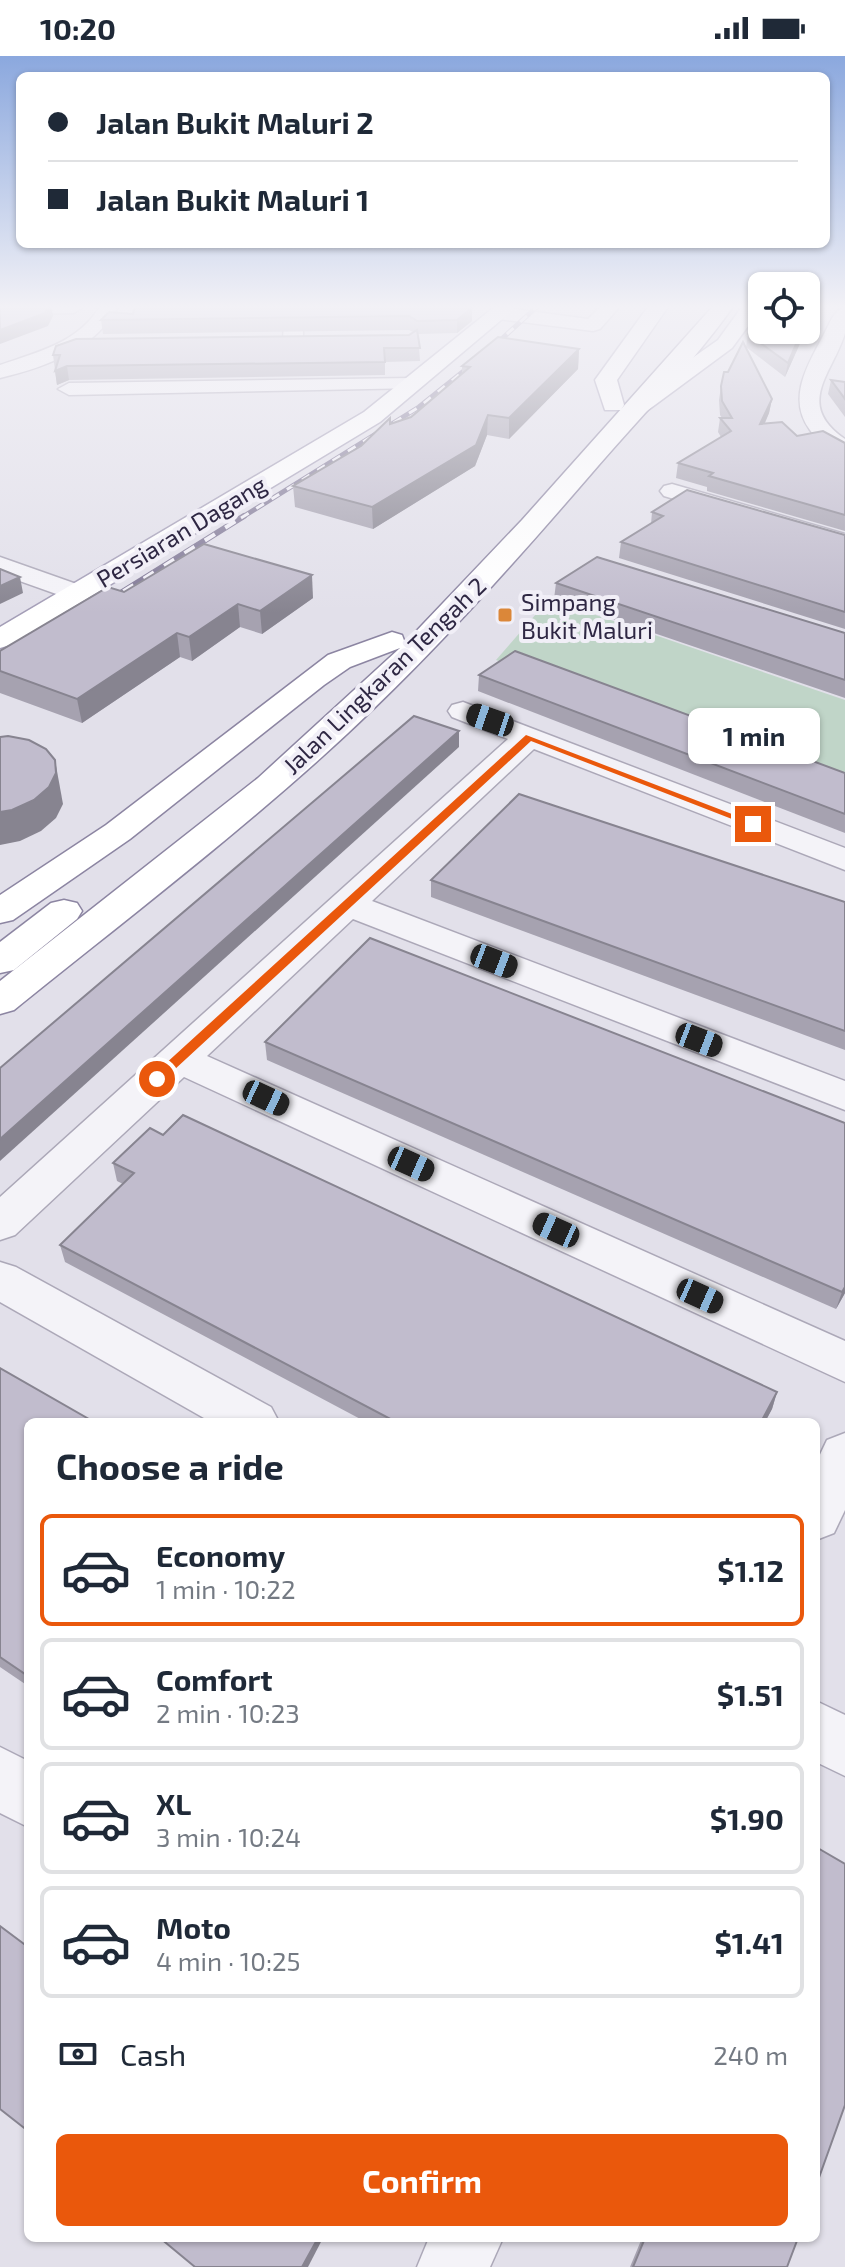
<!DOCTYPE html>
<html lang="en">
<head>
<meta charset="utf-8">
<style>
  :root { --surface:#fff; --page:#f6f6f7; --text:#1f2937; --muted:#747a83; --line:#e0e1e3; --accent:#ea580c }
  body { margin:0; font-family:"Exo 2",sans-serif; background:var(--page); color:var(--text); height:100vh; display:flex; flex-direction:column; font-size:30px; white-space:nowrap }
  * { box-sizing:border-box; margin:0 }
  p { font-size:26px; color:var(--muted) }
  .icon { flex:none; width:44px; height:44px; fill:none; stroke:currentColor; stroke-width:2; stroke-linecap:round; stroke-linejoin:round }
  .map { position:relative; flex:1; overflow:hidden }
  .drawer { position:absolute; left:24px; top:1362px; width:796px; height:824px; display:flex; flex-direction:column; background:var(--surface); border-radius:12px; box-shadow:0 2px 6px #0004 }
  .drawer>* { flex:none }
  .hud { position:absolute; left:16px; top:16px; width:814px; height:176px; border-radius:12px; box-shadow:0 2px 6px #0004; display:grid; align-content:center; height:176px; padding:0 32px; background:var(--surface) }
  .tools { position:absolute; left:748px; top:216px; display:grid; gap:16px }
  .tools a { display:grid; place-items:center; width:72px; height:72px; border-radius:12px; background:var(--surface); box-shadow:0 2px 6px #0004; font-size:40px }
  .end { position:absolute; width:36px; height:36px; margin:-18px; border:10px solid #ea580c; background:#fff; box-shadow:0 0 0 4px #fff }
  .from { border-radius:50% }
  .bubble { position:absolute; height:56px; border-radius:12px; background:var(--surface); box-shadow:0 2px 6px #0004; font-size:26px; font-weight:700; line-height:56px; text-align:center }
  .car { position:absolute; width:24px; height:48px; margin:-24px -12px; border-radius:10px; box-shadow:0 0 6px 2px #0007; background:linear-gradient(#222 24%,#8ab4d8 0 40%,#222 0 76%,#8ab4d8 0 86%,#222 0) }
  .hud b { display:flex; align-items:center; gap:28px; height:76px; font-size:30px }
  .hud b+b { border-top:2px solid var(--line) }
  .hud i { width:20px; height:20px; background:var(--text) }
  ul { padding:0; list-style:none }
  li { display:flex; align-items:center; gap:24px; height:112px; margin:0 16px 12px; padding:0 16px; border:4px solid var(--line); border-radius:12px }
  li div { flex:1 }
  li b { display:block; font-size:30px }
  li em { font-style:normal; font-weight:700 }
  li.selected { border-color:var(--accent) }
  li>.icon { width:72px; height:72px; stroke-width:1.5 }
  h2 { padding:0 32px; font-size:36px; line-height:96px }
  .pay { display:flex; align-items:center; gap:20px; height:88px; padding:0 32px; font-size:30px }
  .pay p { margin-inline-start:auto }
  .button { display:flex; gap:16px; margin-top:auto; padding:16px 32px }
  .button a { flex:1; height:92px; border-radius:12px; background:var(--accent); color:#fff; font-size:32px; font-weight:700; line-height:92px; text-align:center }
  .status { display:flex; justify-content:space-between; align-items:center; height:56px; padding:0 40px; background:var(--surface); direction:ltr }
  .status svg { height:22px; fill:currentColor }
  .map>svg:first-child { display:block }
</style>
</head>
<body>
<div class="status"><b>10:20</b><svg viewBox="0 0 49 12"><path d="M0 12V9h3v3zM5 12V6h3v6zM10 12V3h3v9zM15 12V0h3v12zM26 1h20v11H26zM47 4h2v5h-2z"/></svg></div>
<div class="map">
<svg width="845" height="2211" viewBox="0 0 845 2211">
  <rect width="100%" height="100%" fill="#e2e0ea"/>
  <path fill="#c0d5c8" d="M549,543L845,644V726L496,604Z"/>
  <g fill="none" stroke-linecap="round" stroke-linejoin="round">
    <g stroke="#aca8b8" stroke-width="3">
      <g id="minor">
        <path d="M0,248H81L83,251L74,257L0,258Z"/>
        <path d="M101,248H119C97,293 46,311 0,322V309C38,296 81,286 101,248Z"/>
        <path d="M285,248H303V284L300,288L293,290L283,284Z"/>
        <path d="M603,248H622L600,273L593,275L498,263L489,257L498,251L588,263Z"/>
        <path d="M845,251C845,259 845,269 845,277C833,317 794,348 845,383V400C831,396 818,386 810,374C787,343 807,310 823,280C829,270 833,254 845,251Z"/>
        <path d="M412,322L422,328L419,332L69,339L58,333L69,327Z"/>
        <path d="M672,428L845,478V494L664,440L660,435L664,430Z"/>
        <path d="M0,501L85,531L89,537L85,543L76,545L0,518Z"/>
        <path d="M463,646L845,792V814L534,693L372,845L845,1025V1054L353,863L207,1000L845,1285V1326L184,1021L15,1179L0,1184V1141L508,683L452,661L448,655L452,649Z"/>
        <path d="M0,1206L16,1211L271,1351L279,1366H211L0,1246Z"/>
        <path d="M845,1377V1454L834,1477L816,1484V1407L827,1384Z"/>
        <path d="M816,1645L845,1659V1720L816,1706Z"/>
        <path d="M0,1691L28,1705V1771L0,1757Z"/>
        <path d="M429,2182H503L490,2211H417Z"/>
      </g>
    </g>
    <g stroke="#a49eb7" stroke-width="3">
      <g id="major">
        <path d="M498,248H520L380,366L10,589L0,592V571L364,356Z"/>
        <path d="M650,248H670L617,324L624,349L621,354H605L595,324Z"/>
        <path d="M744,248H762V251L732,292L644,357H628L625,352L628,347L718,284Z"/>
      </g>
    </g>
    <g stroke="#8c85a2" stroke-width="3">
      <g id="highway">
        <path d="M715,248H735C694,306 644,357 598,410C511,511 422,611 323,700C224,789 118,870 14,954L0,958V925L258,722L400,592L350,611L324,629L130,783L13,864L0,867V839L106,769L328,599L392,576L402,579L405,587L522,464Z"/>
        <path d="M64,844L77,847L82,855L77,863L14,914L0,917V886L51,847Z"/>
      </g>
    </g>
    <use href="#minor" fill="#f4f3f8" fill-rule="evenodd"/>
    <use href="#major" fill="#fff" fill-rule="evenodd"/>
    <use href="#highway" fill="#fff" fill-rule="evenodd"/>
    <g stroke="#7f7795" stroke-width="5">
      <path id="rail-far1" d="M241,462L419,351L485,298L540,248"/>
    </g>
    <g stroke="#7f7795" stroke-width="6">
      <path id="rail" d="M103,548L244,460"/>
    </g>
    <use href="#rail-far1" stroke="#f1eff7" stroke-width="3" stroke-dasharray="9" stroke-linecap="butt"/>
    <use href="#rail" stroke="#f1eff7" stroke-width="4" stroke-dasharray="12" stroke-linecap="butt"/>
  </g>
  <g fill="#a6a2b0">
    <path d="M471,248L472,265L457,277L418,278L420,305L385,306V319L69,324L57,329L53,299L409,279L413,276L409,274L103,278L101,264L133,258Z"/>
    <path d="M806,274L785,321L746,291L748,278Z"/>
    <path d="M579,293L578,313L509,383L487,379L475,410L373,473L295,451L293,430L361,390L390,368L411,361L462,317V310Z"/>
    <path d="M831,324L845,326V361L828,338Z"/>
    <path d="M721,330L772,343L769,357L765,367L797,380L845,387V475L707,435V431L676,422L678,407L721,381L718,376L720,362H722L720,359L719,344Z"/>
    <path d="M652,456L845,479V573L619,502L621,486L651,468Z"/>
    <path d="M556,527L845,577V642L554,543Z"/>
    <path d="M124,536L313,542L262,578L240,571L192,605L180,601L82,667L0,637V595Z"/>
    <path d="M479,619L845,717V777L478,635Z"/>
    <path d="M431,824L845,846V994L431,841Z"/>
    <path d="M265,986L845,1067V1237L836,1253L267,1004Z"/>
    <path d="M163,1079L777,1336L772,1353L765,1366H366L65,1206L60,1189L123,1128L117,1125L113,1107Z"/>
    <path d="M0,1312L28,1366V1630L0,1611Z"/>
    <path d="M642,2182H798L787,2211H630Z"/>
  </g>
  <g fill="#878490">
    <path d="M51,248L53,260L48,270L0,288V274Z"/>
    <path d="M814,248H817L806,273V265Z"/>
    <path d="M472,252V265L457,277V264Z"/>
    <path d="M802,274H806L785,321L788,307Z"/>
    <path d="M579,293L578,313L509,383V362Z"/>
    <path d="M67,310L69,324L57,329L55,315Z"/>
    <path d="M772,343L769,357L758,382L760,368Z"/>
    <path d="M488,359L487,379L475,410L373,473L372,451Z"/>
    <path d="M312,519L313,542L262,578L260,555Z"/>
    <path d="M20,521L23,537L0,548V530Z"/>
    <path d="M238,548L240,571L192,605L189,581Z"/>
    <path d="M177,577L180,601L82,667L77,643Z"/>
    <path d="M459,675V691L0,1105V1083Z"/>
    <path d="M55,704L63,748L56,762L41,775L20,785L0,789V756Z"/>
    <path d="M845,1231V1237L836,1253L842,1236Z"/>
    <path d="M777,1336L772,1353L765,1366H761Z"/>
    <path d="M318,2182H323L308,2211H302Z"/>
  </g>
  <g fill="#c1bccd" stroke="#878490" stroke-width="2">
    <path d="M0,248H51L45,257L0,274Z"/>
    <path d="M136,248H471L472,252L457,264L417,265L409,260L101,264L109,256L133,258Z"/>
    <path d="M806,248H814L806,265Z"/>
    <path d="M762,249V274H802L788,307L748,278Z"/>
    <path d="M417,274L420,292H384L385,306L67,310L55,315L60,299H53L56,290L76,283L409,279Z"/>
    <path d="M498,281L579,293L509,362L488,359L476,389L372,451L293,430L361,390L390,362V368L411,361L470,311L462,310Z"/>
    <path d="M743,286L772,343L760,368L782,366L797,380L823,375L845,387V459L709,420L713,417L678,407L731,375L720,362H732L722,345L721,330L724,316H728Z"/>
    <path d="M831,324L845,326V343Z"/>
    <path d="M687,434L845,479V556L621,486L663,460L652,456Z"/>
    <path d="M204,488L312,519L260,555L238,548L189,581L177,577L77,643L0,615V595L108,531L124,536Z"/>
    <path d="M597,501L845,577V624L556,527Z"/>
    <path d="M0,513L20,521L0,530Z"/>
    <path d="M515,595L845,717V758L479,619Z"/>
    <path d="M414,660L459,675L0,1083V1012Z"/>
    <path d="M8,680L29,684L46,693L55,704L56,717L49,731L34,744L12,754L0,756V681Z"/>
    <path d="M519,738L845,846V975L431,824Z"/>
    <path d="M370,882L845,1067V1231L842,1236L265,986Z"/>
    <path d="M183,1059L777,1336L761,1366H396L60,1189L134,1117L113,1107L150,1072L163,1079Z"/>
    <path d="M0,1312L94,1366H28V1620L0,1601Z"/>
    <path d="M816,1791L845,1808V2049L816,2130Z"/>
    <path d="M0,1870L28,1891V2075L0,2053Z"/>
    <path d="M160,2182H318L302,2211H195Z"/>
    <path d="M645,2182H798L787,2211H633Z"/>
  </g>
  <linearGradient id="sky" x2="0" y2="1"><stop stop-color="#8ba8de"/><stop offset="0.45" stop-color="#f2f1f6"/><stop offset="1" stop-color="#f2f1f6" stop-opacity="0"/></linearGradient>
  <rect width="845" height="557" fill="url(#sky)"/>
  <path fill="#ea580c" d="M526,679L758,768L750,770L531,685L161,1026H152V1020Z"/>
  <rect fill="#db8739" stroke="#f1eff7" stroke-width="3" x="497" y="551" width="16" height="16" rx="4"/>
  <g text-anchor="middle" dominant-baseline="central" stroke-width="8" stroke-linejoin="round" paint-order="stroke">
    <g font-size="24" fill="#2e2743" stroke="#f1eff7">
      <text transform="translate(181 475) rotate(-31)">Persiaran Dagang</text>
      <text transform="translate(384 619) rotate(-44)">Jalan Lingkaran Tengah 2</text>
    </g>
    <g font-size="24" fill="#2e2743" stroke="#f1eff7" text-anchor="start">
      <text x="521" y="545">Simpang<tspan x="521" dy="28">Bukit Maluri</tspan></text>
    </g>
  </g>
</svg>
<div class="tools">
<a><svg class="icon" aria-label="locate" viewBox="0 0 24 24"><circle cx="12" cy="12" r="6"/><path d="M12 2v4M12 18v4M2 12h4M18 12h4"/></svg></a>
</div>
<i class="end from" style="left:157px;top:1023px"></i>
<i class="end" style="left:753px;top:768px"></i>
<div class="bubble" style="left:688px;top:652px;width:132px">1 min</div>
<i class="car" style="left:490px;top:664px;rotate:289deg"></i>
<i class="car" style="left:494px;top:905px;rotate:111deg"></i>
<i class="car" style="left:699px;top:984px;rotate:111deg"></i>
<i class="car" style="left:266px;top:1042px;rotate:115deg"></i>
<i class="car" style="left:411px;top:1108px;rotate:114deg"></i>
<i class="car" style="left:556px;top:1174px;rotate:294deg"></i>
<i class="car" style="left:700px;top:1240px;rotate:114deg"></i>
<div class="hud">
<b><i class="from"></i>Jalan Bukit Maluri 2</b>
<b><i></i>Jalan Bukit Maluri 1</b>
</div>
<section class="drawer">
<h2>Choose a ride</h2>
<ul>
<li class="selected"><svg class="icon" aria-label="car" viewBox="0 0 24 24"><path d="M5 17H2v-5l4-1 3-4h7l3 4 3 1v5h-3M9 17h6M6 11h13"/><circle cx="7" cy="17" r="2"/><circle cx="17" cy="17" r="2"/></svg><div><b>Economy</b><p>1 min · 10:22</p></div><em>$1.12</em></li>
<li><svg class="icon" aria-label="car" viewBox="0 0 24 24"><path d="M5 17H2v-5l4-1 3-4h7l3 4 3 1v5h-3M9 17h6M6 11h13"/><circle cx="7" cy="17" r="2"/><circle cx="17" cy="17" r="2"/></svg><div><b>Comfort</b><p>2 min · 10:23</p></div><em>$1.51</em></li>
<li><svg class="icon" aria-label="car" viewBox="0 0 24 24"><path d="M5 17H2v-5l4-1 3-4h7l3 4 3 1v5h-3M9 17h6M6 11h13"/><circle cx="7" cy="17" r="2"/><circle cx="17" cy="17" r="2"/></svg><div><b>XL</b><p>3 min · 10:24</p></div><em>$1.90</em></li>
<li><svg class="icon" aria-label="car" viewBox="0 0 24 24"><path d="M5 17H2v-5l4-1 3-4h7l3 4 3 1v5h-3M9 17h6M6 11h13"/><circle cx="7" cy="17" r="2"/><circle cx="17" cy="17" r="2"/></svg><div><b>Moto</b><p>4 min · 10:25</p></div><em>$1.41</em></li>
</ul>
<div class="pay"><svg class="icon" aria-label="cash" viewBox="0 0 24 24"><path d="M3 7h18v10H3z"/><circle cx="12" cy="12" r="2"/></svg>Cash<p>240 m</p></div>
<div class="button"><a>Confirm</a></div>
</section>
</div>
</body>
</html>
